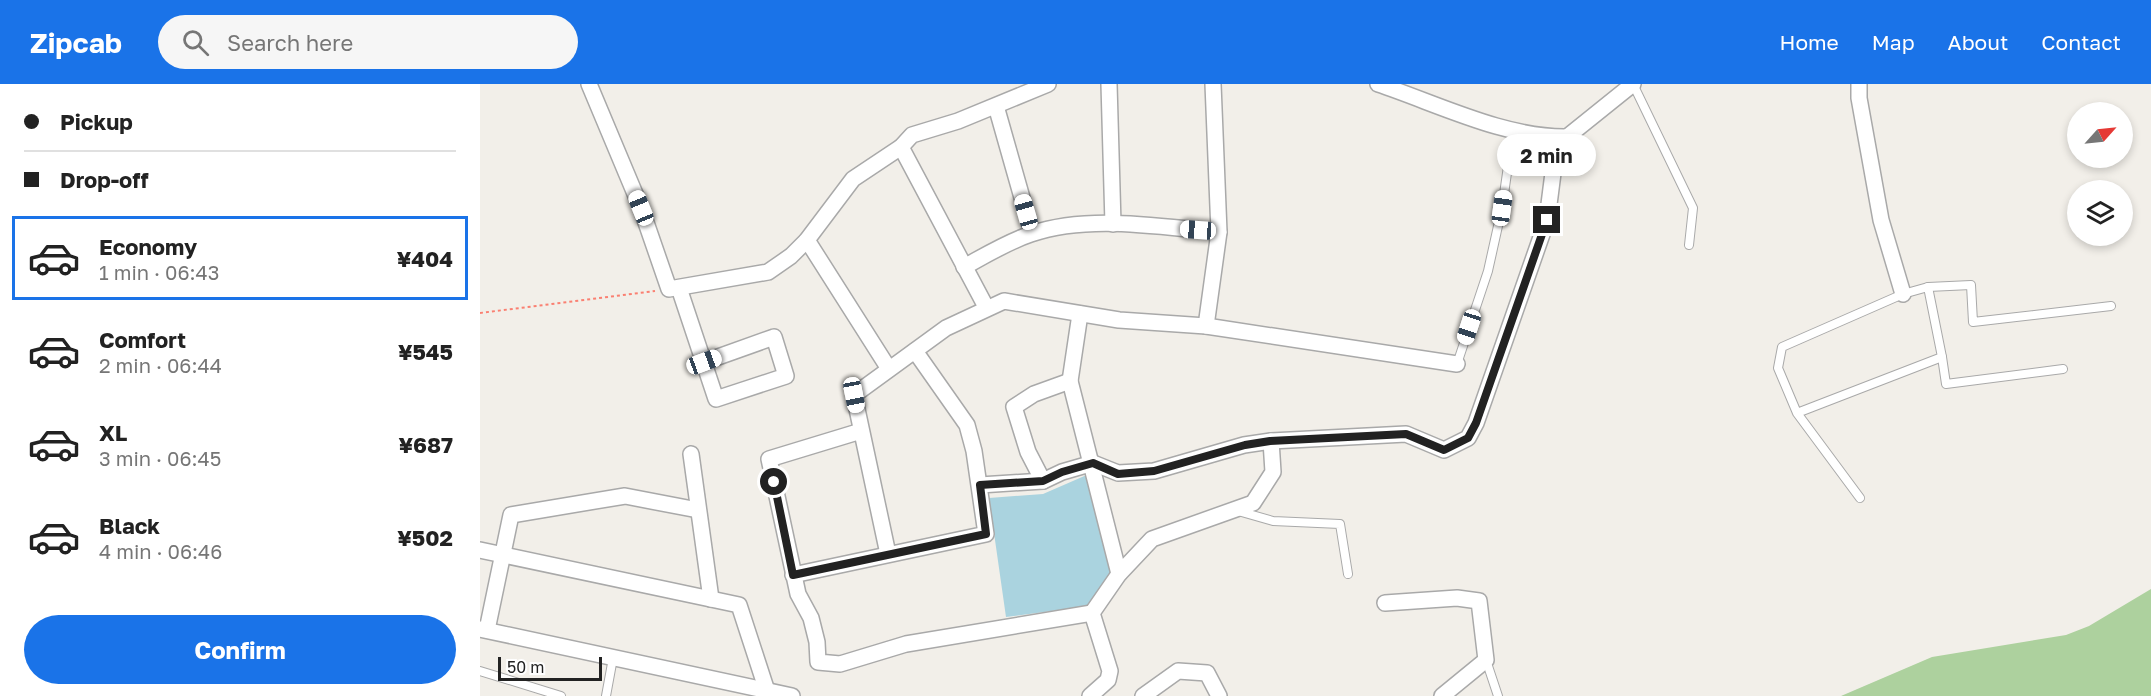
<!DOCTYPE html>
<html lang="en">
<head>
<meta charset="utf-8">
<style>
  :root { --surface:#fff; --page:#f6f6f6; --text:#222; --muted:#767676; --line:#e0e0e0; --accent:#1a73e8 }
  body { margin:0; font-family:"Golos Text",sans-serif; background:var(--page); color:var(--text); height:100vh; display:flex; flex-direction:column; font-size:22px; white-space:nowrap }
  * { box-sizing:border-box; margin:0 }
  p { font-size:20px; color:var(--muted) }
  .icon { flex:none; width:33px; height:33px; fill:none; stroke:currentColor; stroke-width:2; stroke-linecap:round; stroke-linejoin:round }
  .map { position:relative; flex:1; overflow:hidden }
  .panel { display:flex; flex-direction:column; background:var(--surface); width:480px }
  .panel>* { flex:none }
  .hud { display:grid; align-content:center; height:132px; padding:0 24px; background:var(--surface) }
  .needle { width:39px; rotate:63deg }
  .tools { position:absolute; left:1587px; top:18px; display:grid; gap:12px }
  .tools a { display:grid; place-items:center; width:66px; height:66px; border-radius:50%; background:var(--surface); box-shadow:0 3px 9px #0003; font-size:30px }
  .scale { position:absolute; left:18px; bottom:15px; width:104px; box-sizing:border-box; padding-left:6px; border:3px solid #222; border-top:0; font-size:16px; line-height:21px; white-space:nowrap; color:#222; -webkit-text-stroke:4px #fff; paint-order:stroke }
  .end { position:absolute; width:27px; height:27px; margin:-14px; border:8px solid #222; background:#fff; box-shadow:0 0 0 3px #fff }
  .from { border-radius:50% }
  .bubble { position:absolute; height:42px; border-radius:21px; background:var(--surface); box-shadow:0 3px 9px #0003; font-size:20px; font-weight:700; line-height:42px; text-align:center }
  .car { position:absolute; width:18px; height:36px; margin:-18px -9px; border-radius:8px; box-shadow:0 0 4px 2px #0007; background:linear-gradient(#fff 24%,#345 0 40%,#fff 0 76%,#345 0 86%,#fff 0) }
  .hud b { display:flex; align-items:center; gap:21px; height:57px; font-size:22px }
  .hud b+b { border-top:2px solid var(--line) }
  .hud i { width:15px; height:15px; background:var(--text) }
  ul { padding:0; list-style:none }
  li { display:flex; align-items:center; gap:18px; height:84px; margin:0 12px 9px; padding:0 12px; border:3px solid transparent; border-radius:0px }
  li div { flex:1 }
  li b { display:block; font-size:22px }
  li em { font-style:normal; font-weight:700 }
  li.on { border-color:var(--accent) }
  li>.icon { width:54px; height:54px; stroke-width:1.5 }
  .primary-button { display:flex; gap:12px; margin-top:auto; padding:12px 24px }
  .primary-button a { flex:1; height:69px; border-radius:36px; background:var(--accent); color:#fff; font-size:24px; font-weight:700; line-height:69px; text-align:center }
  header { display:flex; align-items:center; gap:36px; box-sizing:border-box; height:84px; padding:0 30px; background:var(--accent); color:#fff }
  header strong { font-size:28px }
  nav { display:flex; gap:33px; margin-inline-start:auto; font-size:21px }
  .search { width:420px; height:54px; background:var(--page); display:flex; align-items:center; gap:15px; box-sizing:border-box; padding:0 21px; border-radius:33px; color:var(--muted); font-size:22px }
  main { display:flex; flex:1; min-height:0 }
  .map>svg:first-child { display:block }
</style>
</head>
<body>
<header>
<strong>Zipcab</strong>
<div class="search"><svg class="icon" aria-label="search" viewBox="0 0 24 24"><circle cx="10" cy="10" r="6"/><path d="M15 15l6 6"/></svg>Search here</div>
<nav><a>Home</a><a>Map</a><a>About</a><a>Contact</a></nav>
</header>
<main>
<section class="panel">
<div class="hud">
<b><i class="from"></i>Pickup</b>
<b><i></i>Drop-off</b>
</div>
<ul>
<li class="on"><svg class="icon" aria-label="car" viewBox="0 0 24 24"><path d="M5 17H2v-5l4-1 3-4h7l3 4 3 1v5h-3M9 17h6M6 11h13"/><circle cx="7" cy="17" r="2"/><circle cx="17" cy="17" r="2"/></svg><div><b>Economy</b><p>1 min · 06:43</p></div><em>¥404</em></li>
<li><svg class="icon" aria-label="car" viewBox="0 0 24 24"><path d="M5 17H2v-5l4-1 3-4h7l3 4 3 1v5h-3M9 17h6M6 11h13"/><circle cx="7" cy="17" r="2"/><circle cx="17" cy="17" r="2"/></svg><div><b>Comfort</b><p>2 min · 06:44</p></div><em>¥545</em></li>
<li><svg class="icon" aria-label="car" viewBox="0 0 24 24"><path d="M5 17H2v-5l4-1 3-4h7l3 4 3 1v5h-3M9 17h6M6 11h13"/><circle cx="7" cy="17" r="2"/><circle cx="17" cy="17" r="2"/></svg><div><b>XL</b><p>3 min · 06:45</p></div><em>¥687</em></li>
<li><svg class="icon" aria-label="car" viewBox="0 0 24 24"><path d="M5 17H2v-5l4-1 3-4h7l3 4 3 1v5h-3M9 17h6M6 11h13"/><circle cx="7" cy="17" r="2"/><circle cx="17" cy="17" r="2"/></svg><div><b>Black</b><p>4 min · 06:46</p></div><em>¥502</em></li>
</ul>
<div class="primary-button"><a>Confirm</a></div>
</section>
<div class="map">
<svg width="1671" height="612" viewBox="0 0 1671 612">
  <rect width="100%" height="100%" fill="#f2efe9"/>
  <path fill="#add19e" d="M1671,505V612H1361L1452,573L1586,551L1609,542Z"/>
  <path fill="#aad3df" d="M609,390L632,489L609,522L526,533L509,414L563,410Z"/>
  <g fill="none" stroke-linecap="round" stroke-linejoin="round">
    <g stroke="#a9a9a9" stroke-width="10">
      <g id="lane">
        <path d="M1153,0L1213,124L1209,161"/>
        <path d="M1448,203L1491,201L1493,238L1631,222"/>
        <path d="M1462,273L1466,300L1583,285"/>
        <path d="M977,280L1008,187L1022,124L1033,47"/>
        <path d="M1317,329L1462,273L1448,203L1423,210L1302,263L1298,284L1317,329L1380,414"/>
        <path d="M758,427L793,437L860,440L868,490"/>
        <path d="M1006,576L1018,612"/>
        <path d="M0,587L81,612"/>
        <path d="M126,612L133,574"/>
      </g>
    </g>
    <g stroke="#a9a9a9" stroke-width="18">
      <g id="street">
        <path d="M109,0L161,124L189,205L288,188L311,172L327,156L373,95L421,63L432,51L478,37L568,0"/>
        <path d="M629,0L633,140"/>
        <path d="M898,0C958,20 1025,54 1087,53"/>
        <path d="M1379,0V14L1401,136L1423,210"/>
        <path d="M516,22L552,149"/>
        <path d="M421,63L506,223"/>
        <path d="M327,156L409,285"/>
        <path d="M484,183C506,171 527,158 551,150C609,130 679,143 739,148"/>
        <path d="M199,204L236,315L306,292L294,253L224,278"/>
        <path d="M600,230L590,297L639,490"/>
        <path d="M726,242L739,148L733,0"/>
        <path d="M381,347L289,375L318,510L331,534L337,558L338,578L360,580L426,560L612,529"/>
        <path d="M211,370L231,515"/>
        <path d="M563,397L548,368L534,323L554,310L590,297"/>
        <path d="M500,401L563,397L582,388L613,379L638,389L674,387L764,361L791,357L926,350L964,366L988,354L996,339L1067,136L1073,89L1087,53L1153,0"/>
        <path d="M0,466L259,521L287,607"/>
        <path d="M408,470L374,311L466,244L524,217L639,236L726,242L977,280"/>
        <path d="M313,491L506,450L494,367L487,341L435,267"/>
        <path d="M905,519L977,514L999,517L1006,576L962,612"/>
        <path d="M0,545L312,612"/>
        <path d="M7,546L31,431L145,412L218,426"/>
        <path d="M610,612L628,596L630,587L612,529L639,490L672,455L773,419L793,388L791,357"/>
        <path d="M663,612L698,587L727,589L739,612"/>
      </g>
    </g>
    <path stroke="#fa8072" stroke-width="2" stroke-dasharray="3 3" stroke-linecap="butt" d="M0,229L175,207"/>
    <use href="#lane" stroke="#fff" stroke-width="8"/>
    <use href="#street" stroke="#fff" stroke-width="15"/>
  </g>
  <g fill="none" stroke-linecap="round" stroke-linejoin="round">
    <path stroke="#222" stroke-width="8" d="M294,398L313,491L506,450L500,401L563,397L582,388L613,379L638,390L674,387L765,361L790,357L926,350L964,366L988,354L996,339L1067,136"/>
  </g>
</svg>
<div class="tools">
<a><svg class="needle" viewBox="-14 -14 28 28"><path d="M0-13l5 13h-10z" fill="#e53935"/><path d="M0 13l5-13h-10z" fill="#767676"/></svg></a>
<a><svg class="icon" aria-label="layers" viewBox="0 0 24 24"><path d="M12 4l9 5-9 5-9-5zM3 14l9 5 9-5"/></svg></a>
</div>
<div class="scale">50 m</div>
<i class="end from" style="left:294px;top:398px"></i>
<i class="end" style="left:1067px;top:136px"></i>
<div class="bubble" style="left:1017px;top:50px;width:99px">2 min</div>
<i class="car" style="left:161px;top:124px;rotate:338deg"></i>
<i class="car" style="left:1022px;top:124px;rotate:8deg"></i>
<i class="car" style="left:546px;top:128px;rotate:344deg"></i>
<i class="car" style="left:718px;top:146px;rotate:274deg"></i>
<i class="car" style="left:989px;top:243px;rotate:198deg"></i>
<i class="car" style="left:224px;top:278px;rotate:70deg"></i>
<i class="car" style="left:374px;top:311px;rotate:169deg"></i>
</div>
</main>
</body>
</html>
